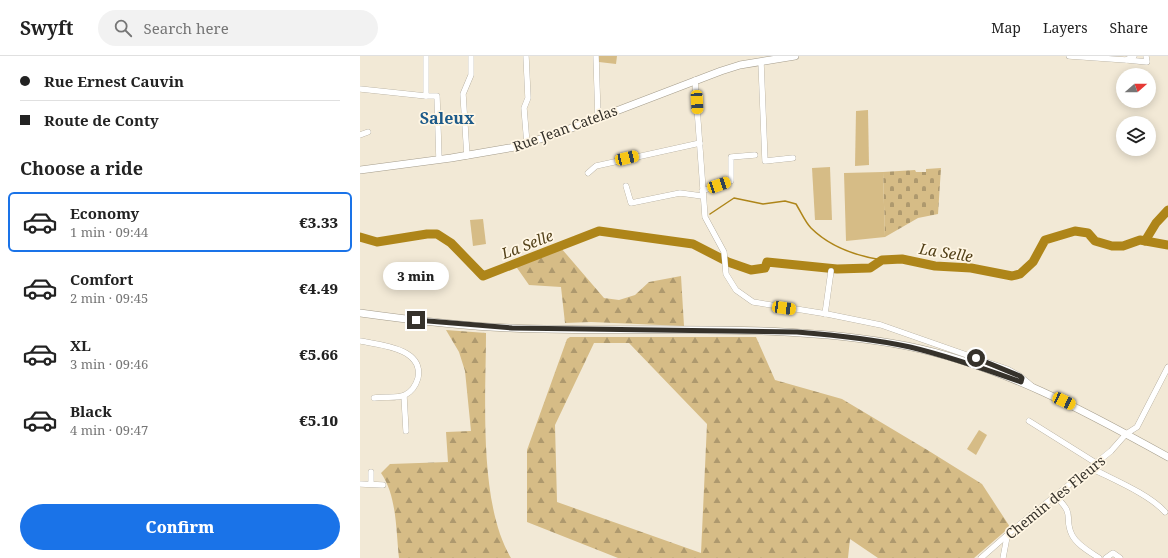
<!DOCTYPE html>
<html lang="en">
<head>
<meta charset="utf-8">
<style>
  :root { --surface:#fff; --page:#f2f2f2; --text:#222; --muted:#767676; --line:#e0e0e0; --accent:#1a73e8 }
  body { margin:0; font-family:"Noto Serif",serif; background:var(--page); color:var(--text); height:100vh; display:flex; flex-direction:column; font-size:15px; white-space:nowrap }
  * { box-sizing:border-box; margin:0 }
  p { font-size:13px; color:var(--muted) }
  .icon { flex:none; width:22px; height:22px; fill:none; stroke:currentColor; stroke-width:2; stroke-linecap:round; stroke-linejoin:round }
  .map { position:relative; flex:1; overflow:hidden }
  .details { display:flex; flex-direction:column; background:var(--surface); width:360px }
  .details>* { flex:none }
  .hud { display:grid; align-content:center; height:88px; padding:0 20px; background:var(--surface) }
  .needle { width:26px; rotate:70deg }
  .fabs { position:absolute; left:756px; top:12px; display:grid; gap:8px }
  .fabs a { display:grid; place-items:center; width:40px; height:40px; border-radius:50%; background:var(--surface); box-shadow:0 2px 10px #0003; font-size:20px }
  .end { position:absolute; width:18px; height:18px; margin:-9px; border:5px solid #36322b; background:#fff; box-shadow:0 0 0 2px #fff }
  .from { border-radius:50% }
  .bubble { position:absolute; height:28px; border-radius:14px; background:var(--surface); box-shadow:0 2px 10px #0003; font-size:13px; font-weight:800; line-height:28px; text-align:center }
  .car { position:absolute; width:12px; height:24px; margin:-12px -6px; border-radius:5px; box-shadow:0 0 3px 1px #0007; background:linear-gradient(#f5c518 24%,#345 0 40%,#f5c518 0 76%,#345 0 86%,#f5c518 0) }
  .hud b { display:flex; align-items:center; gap:14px; height:38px; font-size:15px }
  .hud b+b { border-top:1px solid var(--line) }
  .hud i { width:10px; height:10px; background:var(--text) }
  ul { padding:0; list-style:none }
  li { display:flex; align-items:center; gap:12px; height:60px; margin:0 8px 6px; padding:0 12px; border:2px solid transparent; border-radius:6px }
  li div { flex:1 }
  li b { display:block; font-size:15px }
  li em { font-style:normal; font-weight:800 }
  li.on { border-color:var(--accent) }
  li>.icon { width:36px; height:36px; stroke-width:1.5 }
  h2 { padding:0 20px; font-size:18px; line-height:48px }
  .button { display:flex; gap:8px; margin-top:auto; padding:8px 20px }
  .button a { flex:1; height:46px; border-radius:24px; background:var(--accent); color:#fff; font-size:16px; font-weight:800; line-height:46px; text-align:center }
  header { display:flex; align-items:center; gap:24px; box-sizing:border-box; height:56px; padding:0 20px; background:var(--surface); border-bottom:1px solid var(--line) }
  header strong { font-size:19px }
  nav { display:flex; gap:22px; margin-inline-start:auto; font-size:14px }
  .search { width:280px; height:36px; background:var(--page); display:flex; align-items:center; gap:10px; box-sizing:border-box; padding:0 14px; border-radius:22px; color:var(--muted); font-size:15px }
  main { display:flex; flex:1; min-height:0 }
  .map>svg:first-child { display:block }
</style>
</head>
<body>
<header>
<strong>Swyft</strong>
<div class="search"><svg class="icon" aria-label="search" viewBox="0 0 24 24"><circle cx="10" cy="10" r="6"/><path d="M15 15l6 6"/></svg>Search here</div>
<nav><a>Map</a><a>Layers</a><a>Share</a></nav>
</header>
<main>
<section class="details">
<div class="hud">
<b><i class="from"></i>Rue Ernest Cauvin</b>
<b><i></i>Route de Conty</b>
</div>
<h2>Choose a ride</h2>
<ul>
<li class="on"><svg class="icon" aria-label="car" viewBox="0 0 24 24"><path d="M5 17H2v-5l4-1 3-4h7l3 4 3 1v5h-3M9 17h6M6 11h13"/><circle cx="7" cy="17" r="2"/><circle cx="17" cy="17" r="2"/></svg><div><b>Economy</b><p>1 min · 09:44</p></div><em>€3.33</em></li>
<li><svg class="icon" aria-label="car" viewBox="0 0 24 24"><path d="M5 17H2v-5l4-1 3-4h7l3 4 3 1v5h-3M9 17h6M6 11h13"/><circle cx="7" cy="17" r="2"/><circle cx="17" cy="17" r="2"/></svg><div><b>Comfort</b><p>2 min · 09:45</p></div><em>€4.49</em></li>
<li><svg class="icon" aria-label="car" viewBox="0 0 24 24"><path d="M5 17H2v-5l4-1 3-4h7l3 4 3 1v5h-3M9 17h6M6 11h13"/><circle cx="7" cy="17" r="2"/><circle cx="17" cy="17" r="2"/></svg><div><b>XL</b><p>3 min · 09:46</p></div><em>€5.66</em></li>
<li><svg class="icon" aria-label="car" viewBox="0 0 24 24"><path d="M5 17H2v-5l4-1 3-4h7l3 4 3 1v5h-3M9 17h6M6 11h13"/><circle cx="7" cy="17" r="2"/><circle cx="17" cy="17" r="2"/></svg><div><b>Black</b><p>4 min · 09:47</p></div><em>€5.10</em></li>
</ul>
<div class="button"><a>Confirm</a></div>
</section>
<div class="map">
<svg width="808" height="502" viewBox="0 0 808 502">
  <defs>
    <pattern id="forest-firs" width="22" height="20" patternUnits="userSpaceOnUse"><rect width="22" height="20" fill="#d6bc86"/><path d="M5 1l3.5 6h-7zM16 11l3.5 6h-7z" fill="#ae996e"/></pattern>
    <pattern id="cemetery-stones" width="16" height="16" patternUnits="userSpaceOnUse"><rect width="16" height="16" fill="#d6bc86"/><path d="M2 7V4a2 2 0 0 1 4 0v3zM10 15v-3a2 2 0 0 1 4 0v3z" fill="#ae996e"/></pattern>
  </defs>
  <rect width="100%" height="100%" fill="#f2e9d6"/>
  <g fill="url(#forest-firs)" fill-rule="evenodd">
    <path d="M201,192L244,242L259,244L275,239L289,226L321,220L324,270L231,266L205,267L201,231L169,229L155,209Z"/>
    <path d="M86,274L126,277C126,340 118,447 151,502H39C36,475 37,440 21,417L30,408L88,406L86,376L111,375L105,315L99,296Z"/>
    <path d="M210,281H396L415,324L482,343L569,395L622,428L650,471L614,502H518L490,483L488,502H258L167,466V394L207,283ZM234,287H269L347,368L341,497L197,446L195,369Z"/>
  </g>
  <path fill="url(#cemetery-stones)" d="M581,112L578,158L558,162L525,181L523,116L555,114L556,116H566V113Z"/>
  <g fill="#d6bc86">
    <path d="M238,0H257L256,8L239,6Z"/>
    <path d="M508,54L509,109L495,110L496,55Z"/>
    <path d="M470,111L472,164H455L452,112Z"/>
    <path d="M523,116L525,181L486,185L484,117Z"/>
    <path d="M123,163L126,188L113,190L110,164Z"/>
    <path d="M619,374L627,379L616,399L607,393Z"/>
  </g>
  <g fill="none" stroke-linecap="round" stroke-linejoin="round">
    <path stroke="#ae8519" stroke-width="1.5" d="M350,158L374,142L403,148L425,145L436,148C441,156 445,166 451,172C470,191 497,200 522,204"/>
    <g stroke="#ae8519" stroke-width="9">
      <path d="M0,181L17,186L67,178H77L91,187L123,220L239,175L333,188L368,206L391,214L405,212L407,206L477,213L510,212L522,204L542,203L575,210L611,212L652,220L660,218L673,206L685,184L715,175L728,177L735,185L752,190H763L780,184L808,189"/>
      <path d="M785,185L796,167L808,154"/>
    </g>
    <g stroke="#a49c8b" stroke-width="6">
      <g id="street">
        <path d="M66,0V40H77L79,104"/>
        <path d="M166,0L168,42L164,52L167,88"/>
        <path d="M236,0L238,62"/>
        <path d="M709,0L766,4L774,0"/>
        <path d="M767,4L787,6L786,0"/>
        <path d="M401,6L405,105L433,102"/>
        <path d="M335,24L345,161L364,196L366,218L376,234L393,246L467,258L521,269L647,313L660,320L672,330"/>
        <path d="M0,33L66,40"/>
        <path d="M0,79L8,76"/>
        <path d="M107,100L103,38L111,19V0"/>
        <path d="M228,117L236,110L340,87"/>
        <path d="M266,130L271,147L320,137L342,140"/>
        <path d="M342,135L371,125V101L395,99"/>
        <path d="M465,258L471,215"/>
        <path d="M0,285C20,289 64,292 58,322C56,329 51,336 45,339C37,343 24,340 14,342"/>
        <path d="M44,340L46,375"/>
        <path d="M669,365L736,407"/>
        <path d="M731,412C752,423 789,438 805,456"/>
        <path d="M11,416V428"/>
        <path d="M0,428L23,429"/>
        <path d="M695,440C717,460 703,461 712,479C717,489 730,496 739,502"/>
        <path d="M621,502L654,473L751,395L766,378L777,371L808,311"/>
        <path d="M643,502L647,481"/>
        <path d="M746,502L753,497L760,502"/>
      </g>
    </g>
    <g stroke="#a49c8b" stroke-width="8">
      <g id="secondary">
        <path d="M0,114L91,102L155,91L196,78L361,15L380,9L435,0"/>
        <path d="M0,257C50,264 100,270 150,272C282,278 416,265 547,290C641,309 725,355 808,401"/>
      </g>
    </g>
    <use href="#street" stroke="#fff" stroke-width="5.5"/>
    <use href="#secondary" stroke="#fff" stroke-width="7"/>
  </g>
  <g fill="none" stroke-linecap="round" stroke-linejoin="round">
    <path stroke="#36322b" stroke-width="5" d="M56,264L152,272L437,276C475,279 513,283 550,291C588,300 625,313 661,326L662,322L660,320L616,302"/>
  </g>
  <g text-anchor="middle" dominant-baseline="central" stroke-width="3.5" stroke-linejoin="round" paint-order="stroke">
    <g font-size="14" fill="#36322b" stroke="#fff6e4">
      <text transform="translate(205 72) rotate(-20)">Rue Jean Catelas</text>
      <text transform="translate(695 441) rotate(-39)">Chemin des Fleurs</text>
    </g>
    <g font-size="15" font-style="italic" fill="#534119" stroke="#fff6e4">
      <text transform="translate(167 188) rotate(-21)">La Selle</text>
      <text transform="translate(586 196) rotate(9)">La Selle</text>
    </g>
    <g font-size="16" font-weight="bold" fill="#1b5989" stroke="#fff6e4">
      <text x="87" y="62">Saleux</text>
    </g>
  </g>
</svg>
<div class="fabs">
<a><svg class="needle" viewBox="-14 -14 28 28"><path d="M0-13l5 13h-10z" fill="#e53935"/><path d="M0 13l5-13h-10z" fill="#767676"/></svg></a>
<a><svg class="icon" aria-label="layers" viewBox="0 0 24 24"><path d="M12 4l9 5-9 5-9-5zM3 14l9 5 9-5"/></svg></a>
</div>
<i class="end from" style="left:616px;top:302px"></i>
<i class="end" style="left:56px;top:264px"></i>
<div class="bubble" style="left:23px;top:206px;width:66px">3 min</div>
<i class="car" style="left:337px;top:46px;rotate:177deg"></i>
<i class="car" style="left:267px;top:102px;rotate:77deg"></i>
<i class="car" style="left:359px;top:129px;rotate:71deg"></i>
<i class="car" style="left:424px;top:252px;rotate:98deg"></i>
<i class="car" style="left:704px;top:345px;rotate:115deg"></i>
</div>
</main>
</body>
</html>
